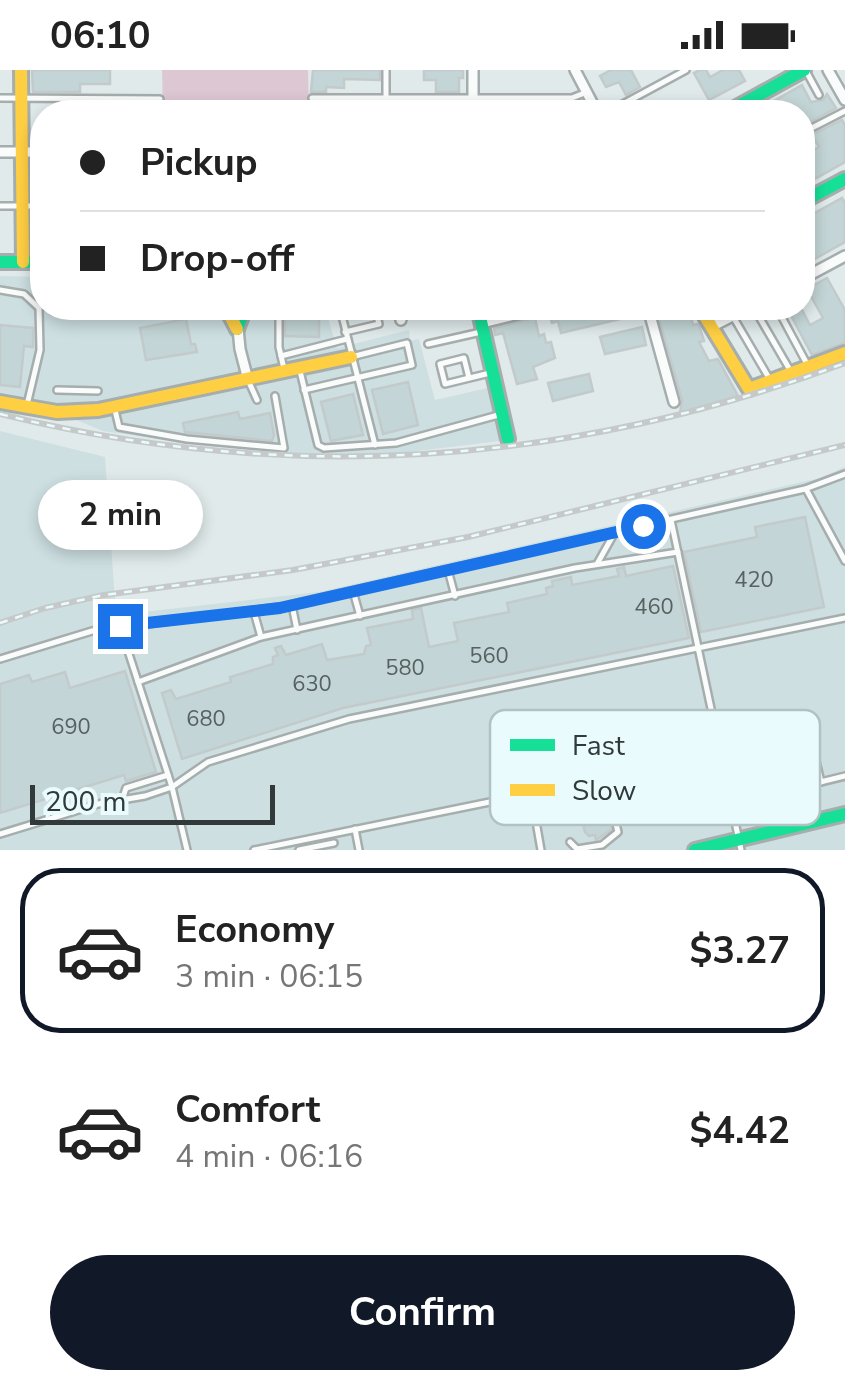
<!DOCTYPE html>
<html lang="en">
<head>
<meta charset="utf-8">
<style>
  :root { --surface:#fff; --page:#f2f2f2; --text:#222; --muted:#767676; --line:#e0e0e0; --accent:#111827 }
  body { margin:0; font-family:"Nunito Sans",sans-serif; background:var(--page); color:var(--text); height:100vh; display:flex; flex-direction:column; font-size:38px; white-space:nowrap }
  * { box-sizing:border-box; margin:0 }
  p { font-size:32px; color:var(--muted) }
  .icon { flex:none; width:55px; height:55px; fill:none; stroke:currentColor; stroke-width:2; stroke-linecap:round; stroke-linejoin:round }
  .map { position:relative; height:780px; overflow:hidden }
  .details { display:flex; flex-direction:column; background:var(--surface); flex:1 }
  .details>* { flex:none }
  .banner { position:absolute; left:30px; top:30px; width:785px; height:220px; border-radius:40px; box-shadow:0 5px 15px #0003; display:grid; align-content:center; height:220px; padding:0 50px; background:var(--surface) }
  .scale { position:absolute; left:30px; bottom:25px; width:245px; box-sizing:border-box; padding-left:10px; border:5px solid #32393a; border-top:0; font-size:28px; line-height:35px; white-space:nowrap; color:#32393a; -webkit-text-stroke:8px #e9fbfc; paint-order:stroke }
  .end { position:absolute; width:45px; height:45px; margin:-22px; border:12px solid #1a73e8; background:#fff; box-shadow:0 0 0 5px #fff }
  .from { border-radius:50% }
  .bubble { position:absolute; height:70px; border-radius:35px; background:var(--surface); box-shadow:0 5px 15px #0003; font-size:32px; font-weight:700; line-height:70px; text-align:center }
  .banner b { display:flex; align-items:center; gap:35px; height:95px; font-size:38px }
  .banner b+b { border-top:2px solid var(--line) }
  .banner i { width:25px; height:25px; background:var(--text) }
  ul { padding:18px 0 0; list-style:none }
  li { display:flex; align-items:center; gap:30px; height:165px; margin:0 20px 15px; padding:0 30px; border:5px solid transparent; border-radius:40px }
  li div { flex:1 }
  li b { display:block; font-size:38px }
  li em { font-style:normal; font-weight:700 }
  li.selected { border-color:var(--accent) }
  li>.icon { width:90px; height:90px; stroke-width:1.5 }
  .action { display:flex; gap:20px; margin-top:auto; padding:20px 50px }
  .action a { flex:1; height:115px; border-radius:60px; background:var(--accent); color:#fff; font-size:40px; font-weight:700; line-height:115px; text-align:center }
  .status { display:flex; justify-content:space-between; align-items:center; height:70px; padding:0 50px; background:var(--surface); direction:ltr }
  .status svg { height:28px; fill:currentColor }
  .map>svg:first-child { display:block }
</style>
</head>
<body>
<div class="status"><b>06:10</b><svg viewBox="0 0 49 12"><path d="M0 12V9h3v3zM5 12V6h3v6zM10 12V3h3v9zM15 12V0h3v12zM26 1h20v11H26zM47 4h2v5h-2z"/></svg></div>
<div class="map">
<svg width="845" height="780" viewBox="0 0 845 780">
  <rect width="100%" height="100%" fill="#e0eaeb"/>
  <g fill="#cddfe1">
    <path d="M0,206L42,207V238H325L337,278L409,260L410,271L419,269L435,330L488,318L500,371L392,384L299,383L204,375L103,361L43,336L0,325Z"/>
    <path d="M0,361L105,387L116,545L319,522L820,408L845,397V780H0Z"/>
  </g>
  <path fill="#ddc7d3" d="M162,0H308L309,42H163Z"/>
  <g fill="#c3d5d6" stroke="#c3cacb" stroke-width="2.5">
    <path d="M32,0H110V14H80V22H33Z"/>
    <path d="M313,0H380V10L344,9V18L326,17V22H311Z"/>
    <path d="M424,0H463V8H459V22H436V10H424Z"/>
    <path d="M611,0H631L640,17L626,25L619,12L606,17L600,6Z"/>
    <path d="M700,0H706L710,7L723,0H739L745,11L709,30L694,3Z"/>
    <path d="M802,15L811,32L823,30L827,24L836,38L803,56L802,42H778L772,32Z"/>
    <path d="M842,50L845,55V92L802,116V86L819,77L812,65Z"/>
    <path d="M842,128L845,133V172L802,196V150Z"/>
    <path d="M827,208L845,240V273L812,285L787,238H801L810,255L823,248L807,219Z"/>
    <path d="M285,238H319V267L285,266Z"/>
    <path d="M548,238H621L624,248L561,263L558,251L552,253Z"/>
    <path d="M656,238H689L693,255L698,254L700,258L704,271L699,272L709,291L718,289L738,326L680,343L682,330Z"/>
    <path d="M535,248L539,266L544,264L546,273L551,272L555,288L533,297L537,309L517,314L503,263L495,265L494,258Z"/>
    <path d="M186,249L191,274H195L197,282L146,290L140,258Z"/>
    <path d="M0,255L33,258V277L24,276L20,317L0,315Z"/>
    <path d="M642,257L646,275L605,284L600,267Z"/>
    <path d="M589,304L593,321L553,331L548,313Z"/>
    <path d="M408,312L418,355L383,364L372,320Z"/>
    <path d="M353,324L363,365L331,371L321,332Z"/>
    <path d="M238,342L240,349L270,343L274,365L272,371L185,362L183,353Z"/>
    <path d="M805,447L824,537L701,562L684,482L757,467L755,457Z"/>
    <path d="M673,496L689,568L343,638L182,689L162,623L171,620L176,629L231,612L230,607L273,594V587L278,585L275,578L281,576L286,585L322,574L327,590L364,584L366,576L371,575L367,558L413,549L412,540L421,538L429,577L458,571L454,553L509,542L507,533L547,524L546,518L553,516L552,511L571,507L572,515L619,506L617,499L624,497L626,506Z"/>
    <path d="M125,601L156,702L126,711L124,705L0,743V614L29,605L32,612L65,602L70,618Z"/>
    <path d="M601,736L612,747L621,740L624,752L612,749L611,760L596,770L595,765L589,766L585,762L582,749L589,739Z"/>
  </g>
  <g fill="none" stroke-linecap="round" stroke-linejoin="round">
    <g stroke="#a6adad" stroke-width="10">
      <g id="lane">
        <path d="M806,1L819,25"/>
        <path d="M0,28L160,29"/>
        <path d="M312,28H572L587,22"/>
        <path d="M386,42V0"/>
        <path d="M608,42L686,0"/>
        <path d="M802,63L845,41"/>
        <path d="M0,136H42"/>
        <path d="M0,220L24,224L39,238L40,280L27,335"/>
        <path d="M279,238V277L284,299"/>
        <path d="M340,238L375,375"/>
        <path d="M728,238L769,308"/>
        <path d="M754,238L790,300"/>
        <path d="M777,238L807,294"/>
        <path d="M345,262L379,254L375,238"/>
        <path d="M428,274L481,262"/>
        <path d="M281,286L347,269"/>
        <path d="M300,301L318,375L324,378L396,373L502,344"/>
        <path d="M469,308L464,288L440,294L445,314L490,303"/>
        <path d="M248,310L257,330"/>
        <path d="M57,320L98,321"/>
        <path d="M304,320L412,295L407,273L351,287"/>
        <path d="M115,340L119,357L187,369L284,378L275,326"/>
        <path d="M806,419L845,491"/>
        <path d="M671,450L741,780"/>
        <path d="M597,494L615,462"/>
        <path d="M448,500L455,526"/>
        <path d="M353,521L360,546"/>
        <path d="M292,535L297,560"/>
        <path d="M120,556L172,717L187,780"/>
        <path d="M261,567L575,498L678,482"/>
        <path d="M0,589L92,561L280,537L805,419L845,404"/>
        <path d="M138,612L261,567L254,542"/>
        <path d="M696,690L699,706"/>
        <path d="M745,694L754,729"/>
        <path d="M723,699L813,679L821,712"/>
        <path d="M634,702L638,720"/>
        <path d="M608,721L613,741"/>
        <path d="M531,723L541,780"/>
        <path d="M122,730L126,718L168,705"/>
        <path d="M731,734L845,706"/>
        <path d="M355,759L359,780"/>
        <path d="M0,764L98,734L145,726L172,717L208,692L349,649L845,548"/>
        <path d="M570,772L577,779L602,775L618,762L616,754"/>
        <path d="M254,780L721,685"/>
        <path d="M299,780L334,773"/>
      </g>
    </g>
    <g stroke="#a6adad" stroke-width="14">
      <g id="street">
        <path d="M473,0V42"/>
        <path d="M575,0L597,42"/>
        <path d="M828,0L845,30"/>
        <path d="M0,82H42"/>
        <path d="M802,209L845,186"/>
        <path d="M236,238L240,279L248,310"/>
        <path d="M399,238L401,250"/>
        <path d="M648,238L674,332"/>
        <path d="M482,253L534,240V238"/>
        <path d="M711,257L748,238"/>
      </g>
    </g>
    <g stroke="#a6adad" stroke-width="18">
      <g id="fast">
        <path d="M728,42L804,0"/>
        <path d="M802,132L845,109"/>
        <path d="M0,192H42"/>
        <path d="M478,238L508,369"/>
        <path d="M237,259L245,238"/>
        <path d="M695,780L845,744"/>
      </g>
    </g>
    <g stroke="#a6adad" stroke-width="18">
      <g id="slow">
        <path d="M21,0L23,192"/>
        <path d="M226,238L237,259"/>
        <path d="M700,238L749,319L845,283"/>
        <path d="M0,332L57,342L98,340L351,287"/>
      </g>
    </g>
    <use href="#lane" stroke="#fafcfc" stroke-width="5"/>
    <use href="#street" stroke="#fafcfc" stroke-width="9"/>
    <use href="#fast" stroke="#16e098" stroke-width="12"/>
    <use href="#slow" stroke="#ffcf43" stroke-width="12"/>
    <g stroke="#c6c9c9" stroke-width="6">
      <g id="rail">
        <path d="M0,344C287,415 569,396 845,293"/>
        <path d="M0,553L45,538L104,525L293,500L468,467L845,375"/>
      </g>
    </g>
    <use href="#rail" stroke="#e9fbfc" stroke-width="2.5" stroke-dasharray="8" stroke-linecap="butt"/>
  </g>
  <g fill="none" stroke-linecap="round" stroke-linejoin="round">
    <path stroke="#1a73e8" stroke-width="12" d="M120,556L280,538L643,456"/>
  </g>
  <g text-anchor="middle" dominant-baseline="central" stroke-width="8" stroke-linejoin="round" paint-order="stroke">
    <g font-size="22" fill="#576162">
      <text x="754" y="510">420</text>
      <text x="654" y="537">460</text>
      <text x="489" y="586">560</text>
      <text x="405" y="598">580</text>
      <text x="312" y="614">630</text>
      <text x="206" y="649">680</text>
      <text x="71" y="657">690</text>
    </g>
  </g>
  <rect x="490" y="640" width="330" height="115" rx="15" fill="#e9fbfc" stroke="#b2c1c2" stroke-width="2.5"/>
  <rect x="510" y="669" width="45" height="12" fill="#16e098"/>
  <rect x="510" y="714" width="45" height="12" fill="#ffcf43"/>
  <g font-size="28" fill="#32393a">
    <text x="572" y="685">Fast</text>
    <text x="572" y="730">Slow</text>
  </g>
</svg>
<div class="scale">200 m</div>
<i class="end from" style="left:643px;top:456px"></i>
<i class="end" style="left:120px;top:556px"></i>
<div class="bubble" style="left:38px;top:410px;width:165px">2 min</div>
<div class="banner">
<b><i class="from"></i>Pickup</b>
<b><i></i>Drop-off</b>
</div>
</div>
<section class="details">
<ul>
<li class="selected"><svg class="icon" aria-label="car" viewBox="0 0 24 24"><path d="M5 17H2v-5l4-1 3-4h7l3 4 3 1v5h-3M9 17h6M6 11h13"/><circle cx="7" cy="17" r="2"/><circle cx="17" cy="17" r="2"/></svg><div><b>Economy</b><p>3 min · 06:15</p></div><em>$3.27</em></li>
<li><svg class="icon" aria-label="car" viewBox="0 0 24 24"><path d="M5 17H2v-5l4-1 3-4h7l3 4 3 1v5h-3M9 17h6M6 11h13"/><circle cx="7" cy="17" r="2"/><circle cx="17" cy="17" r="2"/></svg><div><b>Comfort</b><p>4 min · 06:16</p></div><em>$4.42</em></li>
</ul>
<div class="action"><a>Confirm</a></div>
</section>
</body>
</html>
